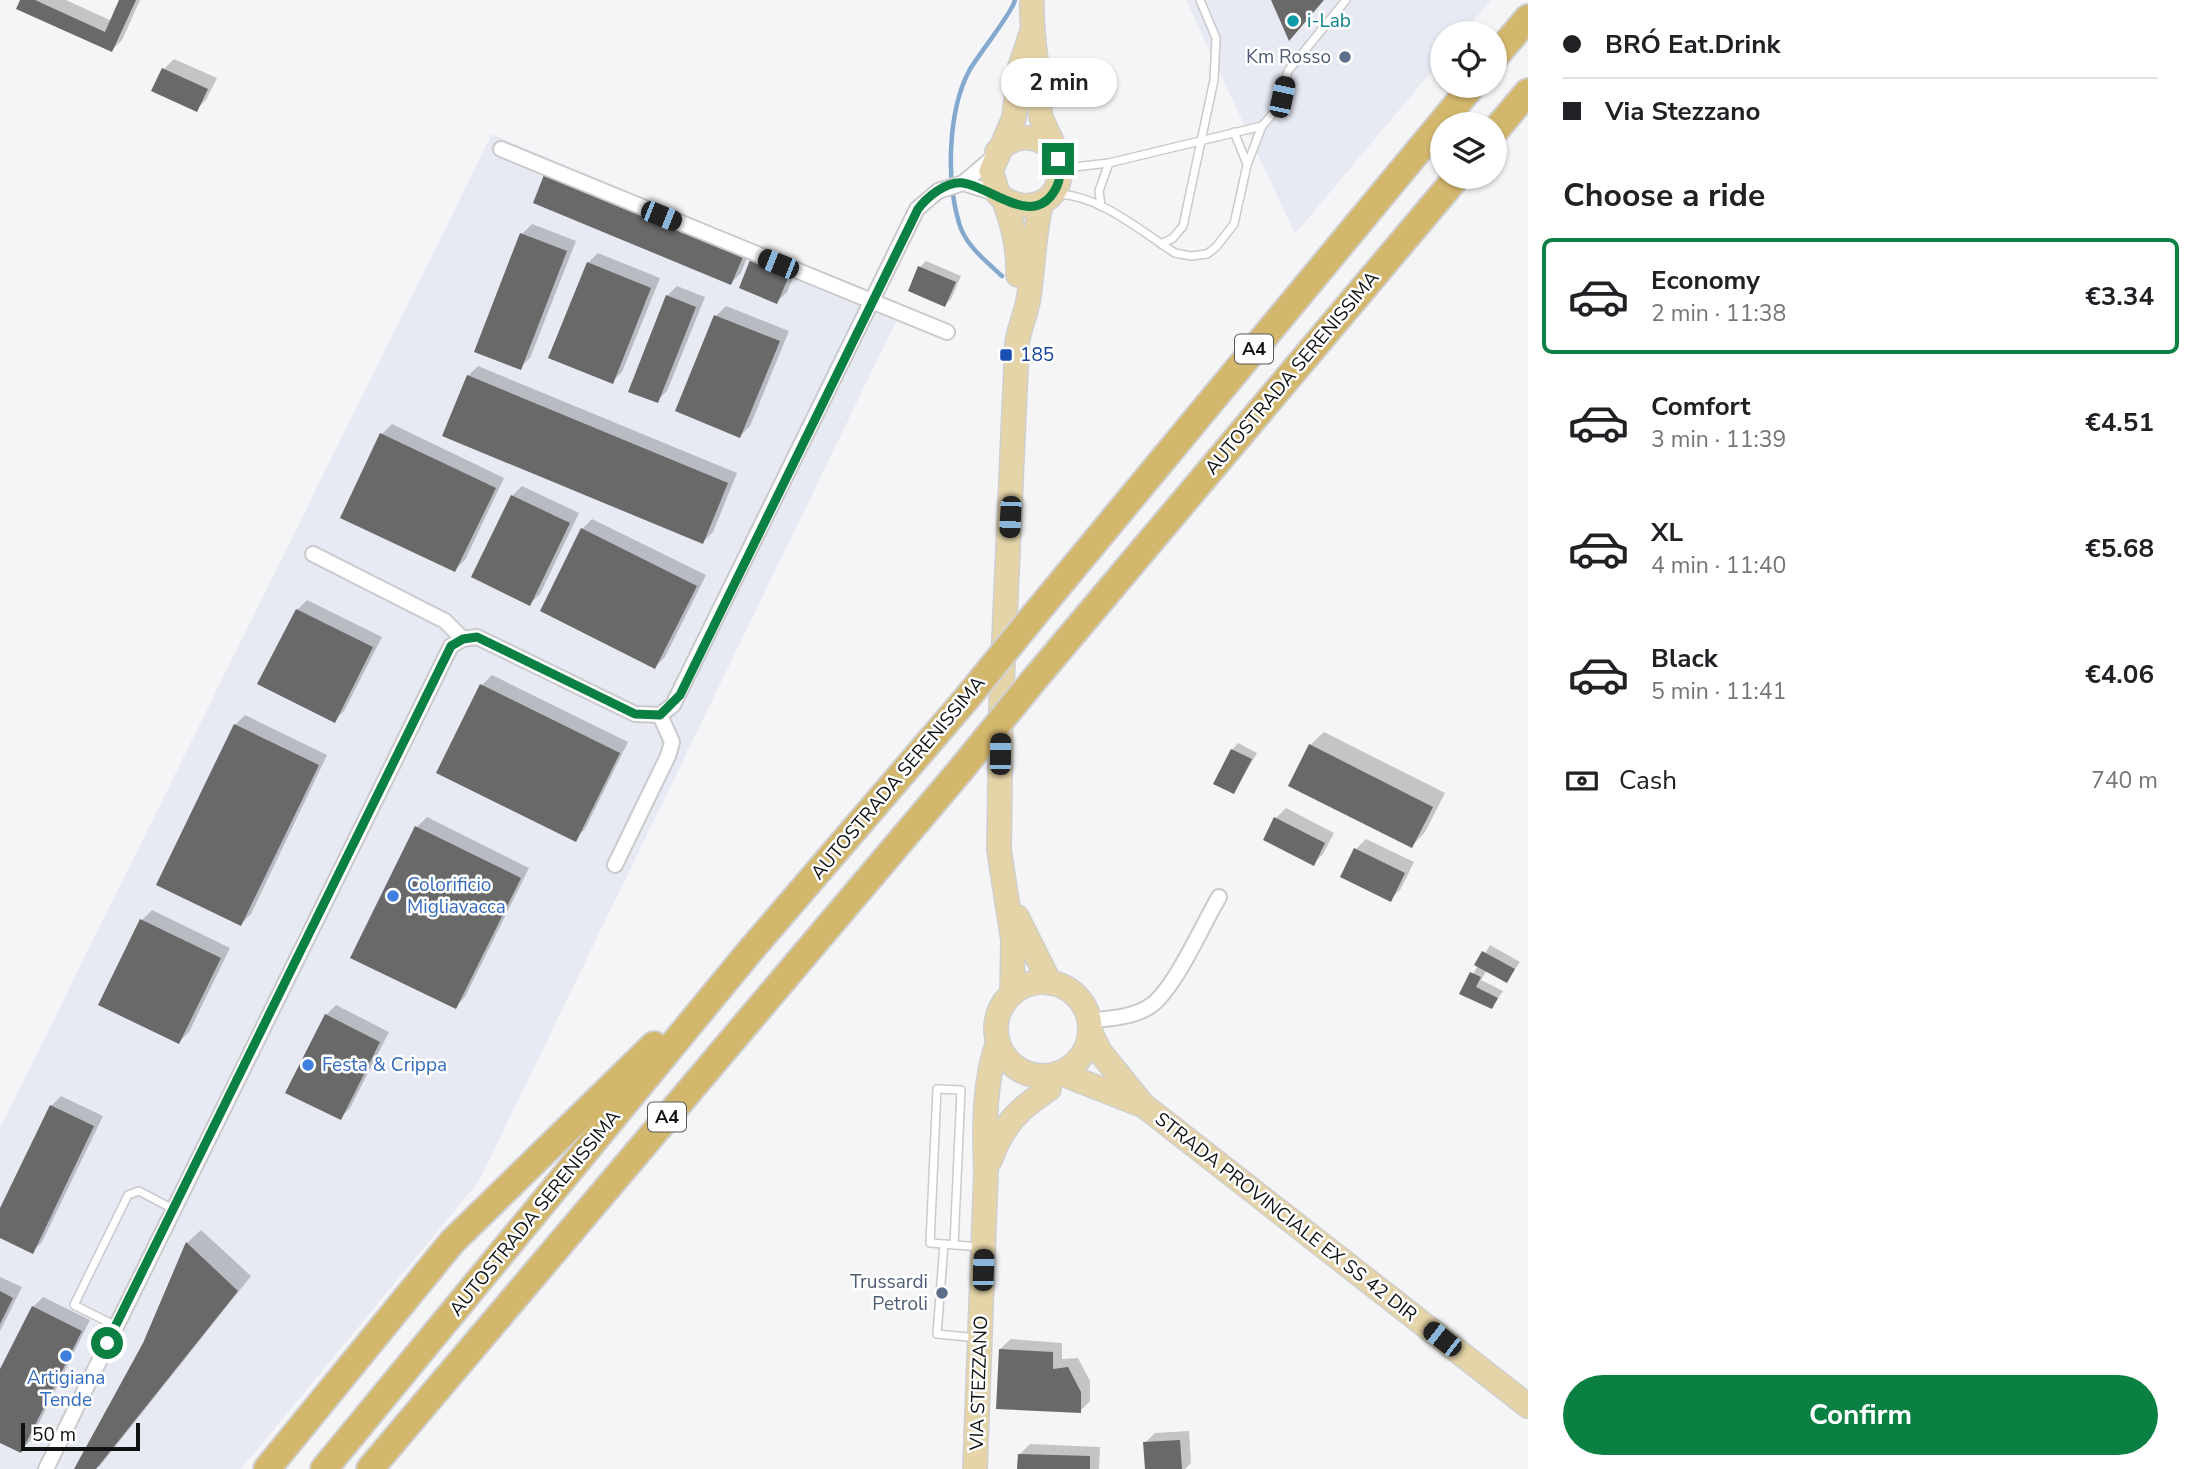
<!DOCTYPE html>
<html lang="en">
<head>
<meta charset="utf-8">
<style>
  :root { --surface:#fff; --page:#f6f6f6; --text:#202124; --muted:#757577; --line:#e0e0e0; --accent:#0b8043 }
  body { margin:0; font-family:"Nunito Sans",sans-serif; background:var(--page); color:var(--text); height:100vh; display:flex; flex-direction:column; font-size:26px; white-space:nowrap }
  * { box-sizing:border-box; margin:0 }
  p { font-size:23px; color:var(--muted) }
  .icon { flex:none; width:38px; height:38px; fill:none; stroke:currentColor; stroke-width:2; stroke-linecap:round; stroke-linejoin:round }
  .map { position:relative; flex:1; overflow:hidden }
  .details { display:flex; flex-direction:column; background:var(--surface); width:665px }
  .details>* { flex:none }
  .top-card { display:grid; align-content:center; height:154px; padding:0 35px; background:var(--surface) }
  .fabs { position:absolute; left:1430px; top:21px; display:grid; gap:14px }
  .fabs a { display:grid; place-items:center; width:77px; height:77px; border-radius:50%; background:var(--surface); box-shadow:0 2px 5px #0004; font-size:35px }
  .scale { position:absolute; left:21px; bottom:18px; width:119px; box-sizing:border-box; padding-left:7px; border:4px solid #101111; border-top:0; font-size:19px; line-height:24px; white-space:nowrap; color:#101111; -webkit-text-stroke:5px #fff; paint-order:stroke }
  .end { position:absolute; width:32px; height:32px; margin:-16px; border:9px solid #0b8043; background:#fff; box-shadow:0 0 0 4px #fff }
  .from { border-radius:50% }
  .bubble { position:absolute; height:49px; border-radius:24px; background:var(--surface); box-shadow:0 2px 5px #0004; font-size:23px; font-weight:700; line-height:49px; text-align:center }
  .car { position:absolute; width:21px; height:42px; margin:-21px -10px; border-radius:9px; box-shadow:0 0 5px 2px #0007; background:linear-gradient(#222 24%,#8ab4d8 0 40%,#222 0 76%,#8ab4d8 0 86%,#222 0) }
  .top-card b { display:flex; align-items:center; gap:24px; height:66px; font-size:26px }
  .top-card b+b { border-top:2px solid var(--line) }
  .top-card i { width:18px; height:18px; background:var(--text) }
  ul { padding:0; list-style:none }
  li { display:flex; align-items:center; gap:21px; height:116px; margin:0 14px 10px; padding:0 21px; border:4px solid transparent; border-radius:10px }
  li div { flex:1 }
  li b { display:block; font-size:26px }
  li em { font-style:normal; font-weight:700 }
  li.on { border-color:var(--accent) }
  li>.icon { width:63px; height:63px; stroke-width:1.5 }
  h2 { padding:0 35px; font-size:32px; line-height:84px }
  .pay { display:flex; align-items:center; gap:18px; height:77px; padding:0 35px; font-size:26px }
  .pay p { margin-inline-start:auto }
  .action { display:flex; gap:14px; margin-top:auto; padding:14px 35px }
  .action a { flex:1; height:80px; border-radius:42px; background:var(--accent); color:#fff; font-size:28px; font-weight:700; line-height:80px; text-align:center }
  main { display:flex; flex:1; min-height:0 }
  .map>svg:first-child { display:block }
</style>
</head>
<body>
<main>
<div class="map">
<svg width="1528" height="1469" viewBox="0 0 1528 1469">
  <rect width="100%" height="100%" fill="#f5f5f7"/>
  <g fill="#e8eaf3">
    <path d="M1186,0H1491L1463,33H1442V59L1295,234Z"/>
    <path d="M492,134L903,307L479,1181L241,1469H0V1128Z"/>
  </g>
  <g fill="#0003">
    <path d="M22,0H66L112,21L121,0H140L122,40L112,50Z"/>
    <path d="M174,59L217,78L206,100L196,110L154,91L164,69Z"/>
    <path d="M556,166L751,247L741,273L731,283L546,176Z"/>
    <path d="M532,224L576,241L530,358L520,368L522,234Z"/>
    <path d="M762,251L798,266L787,292L777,302L752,261Z"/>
    <path d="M598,253L660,278L622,372L612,382L588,263Z"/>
    <path d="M926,261L961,276L951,299L945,305L920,267Z"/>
    <path d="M677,286L705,297L667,391L657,401L667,296Z"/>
    <path d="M726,306L789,331L750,426L740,436L716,316Z"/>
    <path d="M478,366L737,473L713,532L703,542L468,376Z"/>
    <path d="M392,424L504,478L465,560L455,570L382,434Z"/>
    <path d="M522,486L579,513L540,594L530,604L512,496Z"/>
    <path d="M592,519L706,575L665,657L655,667L582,529Z"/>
    <path d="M307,600L382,637L344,711L334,721L297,610Z"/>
    <path d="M492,675L628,742L585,829L575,839L482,685Z"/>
    <path d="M245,715L327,755L251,914L241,924L235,725Z"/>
    <path d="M1324,732L1445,793L1425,832L1412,846L1310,745Z"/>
    <path d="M1238,743L1257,753L1234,792L1232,750Z"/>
    <path d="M1286,808L1334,833L1323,854L1313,864L1276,818Z"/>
    <path d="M427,817L529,868L465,997L455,1007L417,827Z"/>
    <path d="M1366,839L1414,862L1400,890L1390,900L1356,849Z"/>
    <path d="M152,910L230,948L189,1032L179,1042L101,1004L142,920Z"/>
    <path d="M1490,945L1520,962L1507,981L1487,970L1481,980L1503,991L1492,1007L1462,993Z"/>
    <path d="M336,1005L389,1032L350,1108L340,1118L326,1015Z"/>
    <path d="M61,1096L103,1116L42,1242L32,1252L0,1236V1212L51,1106Z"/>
    <path d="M201,1230L251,1276L99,1467L76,1469L144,1344L187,1243Z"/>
    <path d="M0,1277L22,1287L0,1331Z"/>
    <path d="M43,1297L90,1320L30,1441L20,1451L0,1441V1373L33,1307Z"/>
    <path d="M1011,1339L1062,1343V1359L1078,1358L1090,1381V1401L1080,1411L1000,1349Z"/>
    <path d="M1189,1431L1191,1463L1185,1469H1146L1145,1443L1155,1433Z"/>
    <path d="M1030,1444L1100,1447L1099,1469H1019L1020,1454Z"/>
  </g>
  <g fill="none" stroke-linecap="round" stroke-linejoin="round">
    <path stroke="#84a9ce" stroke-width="4.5" d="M1002,276C986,261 965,245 959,223C946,180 948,111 969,71C978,55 1013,12 1015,0"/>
  </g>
  <g fill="#69696a">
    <path d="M20,0H35L105,32L119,0H136L112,52L16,9Z"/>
    <path d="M1271,0H1324L1289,41Z"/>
    <path d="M162,68L208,89L197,112L151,91Z"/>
    <path d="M544,175L743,257L731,285L533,203Z"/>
    <path d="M520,233L567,251L521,370L474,352Z"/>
    <path d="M750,260L789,276L777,304L739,288Z"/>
    <path d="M587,262L651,288L613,384L548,358Z"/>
    <path d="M918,266L956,282L945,307L908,291Z"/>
    <path d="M666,295L696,307L658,403L628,392Z"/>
    <path d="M714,315L780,341L740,438L675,411Z"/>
    <path d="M467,375L728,483L703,544L442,436Z"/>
    <path d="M380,433L496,488L455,572L340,518Z"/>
    <path d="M511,495L570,523L530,606L471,577Z"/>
    <path d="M581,528L697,586L655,669L540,611Z"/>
    <path d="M296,609L373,647L335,723L257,684Z"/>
    <path d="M480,684L620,753L576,842L436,773Z"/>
    <path d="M234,724L319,765L241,926L156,885Z"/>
    <path d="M1309,744L1433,807L1412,848L1288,786Z"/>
    <path d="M1231,749L1252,759L1234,794L1213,784Z"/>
    <path d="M1274,817L1325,843L1314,866L1263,840Z"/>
    <path d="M415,826L521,878L456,1009L350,958Z"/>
    <path d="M1354,848L1405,873L1391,902L1340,877Z"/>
    <path d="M140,919L221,958L179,1044L98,1005Z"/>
    <path d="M1482,951L1515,969L1507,983L1474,965Z"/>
    <path d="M1470,972L1481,977L1476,987L1498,998L1492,1009L1459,994Z"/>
    <path d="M325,1014L380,1042L341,1120L285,1093Z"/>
    <path d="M50,1105L94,1126L33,1254L0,1238V1208Z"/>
    <path d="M186,1242L238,1291L96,1469H74L143,1343Z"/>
    <path d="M0,1291L13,1298L0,1324Z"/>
    <path d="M32,1306L82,1331L21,1453L0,1443V1369Z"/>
    <path d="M999,1349L1053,1352V1369L1068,1367L1081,1392V1413L996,1409Z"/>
    <path d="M1180,1440L1182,1469H1145L1143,1442Z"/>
    <path d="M1018,1454L1090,1456V1469H1017Z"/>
  </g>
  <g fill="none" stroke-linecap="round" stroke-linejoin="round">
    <g stroke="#cacacc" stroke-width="10">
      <g id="lane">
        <path d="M1234,132L1247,164"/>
        <path d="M1065,168L1109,163L1262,126"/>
        <path d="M1058,194C1101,196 1139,230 1175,253L1191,256L1207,254L1216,247L1234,224L1247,165L1262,126L1277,109L1288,71L1346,0"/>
        <path d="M1101,206L1099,191L1109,163"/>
        <path d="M1161,244L1173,238L1183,226L1214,80L1216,38L1200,0"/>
        <path d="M944,1244L930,1243L937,1089L961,1090L954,1245"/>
        <path d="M116,1326L74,1305L128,1195L139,1191L173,1209"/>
        <path d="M977,1338L937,1334L944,1244L980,1247"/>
      </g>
    </g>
    <g stroke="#cacacc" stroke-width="18">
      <g id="street">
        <path d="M501,149L947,332"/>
        <path d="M963,183L998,194"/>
        <path d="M313,554L445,621L463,639"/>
        <path d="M615,865L668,756L672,742L660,715"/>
        <path d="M1090,1020C1109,1019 1137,1017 1153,1004C1177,984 1202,926 1219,897"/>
        <path d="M46,1469L451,646L463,639L477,637L635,714L660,715L673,705L917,209L938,191L963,183L996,155"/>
      </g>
    </g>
    <g stroke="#cfcfcf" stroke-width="26">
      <g id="primary">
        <path d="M1031,34L1020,67L1014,118L991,171L998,194C1021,216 1059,206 1060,172C1061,153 1047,135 1041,117C1037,101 1039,85 1037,69C1034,45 1031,25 1032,0"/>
        <path d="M997,152C1015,132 1043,133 1056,156"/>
        <path d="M1004,200C1013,225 1019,248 1018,275"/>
        <path d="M1017,917L1050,983"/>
        <circle cx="1043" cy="1029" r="47"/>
        <path d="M1012,994L1013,940L999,850L1001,707L1017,344C1019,327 1027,312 1029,296C1033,265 1034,234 1041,204"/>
        <path d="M1090,1031L1100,1052L1143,1105L1528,1406"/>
        <path d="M1060,1073L1139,1104"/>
        <path d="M990,1160C1004,1124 1016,1111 1049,1089L1050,1076"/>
        <path d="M975,1469L986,1171C984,1129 984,1081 998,1042"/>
      </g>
    </g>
    <g stroke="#cfcfcf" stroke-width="30">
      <g id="highway">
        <path d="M1494,58L1528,18"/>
        <path d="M1494,132L1528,92"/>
        <path d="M1036,613L1472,86"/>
        <path d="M1033,681L1457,177"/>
        <path d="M267,1469L452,1242L654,1045"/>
        <path d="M324,1469L750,951L967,698"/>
        <path d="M370,1469L964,766"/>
      </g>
    </g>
    <use href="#lane" stroke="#fff" stroke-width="7"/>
    <use href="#street" stroke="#fff" stroke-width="14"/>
    <use href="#primary" stroke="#e5d4a7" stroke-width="23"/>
    <use href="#highway" stroke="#d3b76c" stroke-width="26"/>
    <g stroke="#cfcfcf" stroke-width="30" stroke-linecap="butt">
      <g id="highway-bridge">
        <path d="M967,698L1036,613"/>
        <path d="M964,766L1033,681"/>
      </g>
    </g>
    <use href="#highway-bridge" stroke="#d3b76c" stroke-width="26"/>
  </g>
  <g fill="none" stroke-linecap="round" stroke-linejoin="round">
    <path stroke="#0b8043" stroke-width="9" d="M107,1343L451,646L463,639L477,637L635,714L660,715L680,695L918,209C927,197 946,181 963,183C992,187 1033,229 1055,190C1061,180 1061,170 1058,159"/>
  </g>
  <circle fill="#0f9aa8" stroke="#fff" stroke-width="2.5" cx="1293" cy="21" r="7"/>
  <g fill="#5c6f8a" stroke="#fff" stroke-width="2.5">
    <circle cx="1345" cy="57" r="7"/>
    <circle cx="942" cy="1293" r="7"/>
  </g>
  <rect fill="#1a4fb4" stroke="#fff" stroke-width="2.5" x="999" y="348" width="14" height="14" rx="3.5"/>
  <g fill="#3f7fe0" stroke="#fff" stroke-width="2.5">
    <circle cx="393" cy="896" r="7"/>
    <circle cx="308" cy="1065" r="7"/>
    <circle cx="66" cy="1356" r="7"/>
  </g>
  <g text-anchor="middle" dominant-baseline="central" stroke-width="5" stroke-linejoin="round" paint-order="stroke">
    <g fill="#fff" stroke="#585858" stroke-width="2">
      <rect x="1235" y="334.5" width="38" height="29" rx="5"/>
      <rect x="648" y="1102.5" width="38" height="29" rx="5"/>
    </g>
    <g font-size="18" font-weight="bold" fill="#101111">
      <text x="1254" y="349">A4</text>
      <text x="667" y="1117">A4</text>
    </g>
    <g font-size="19" fill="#0d838f" stroke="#fff" text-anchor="start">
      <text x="1307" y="21">i-Lab</text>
    </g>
    <g font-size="19" fill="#4e5e75" stroke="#fff" text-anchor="end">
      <text x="1331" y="57">Km Rosso</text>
      <text x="928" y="1282">Trussardi<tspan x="928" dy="22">Petroli</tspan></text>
    </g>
    <g font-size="19" fill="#164399" stroke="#fff" text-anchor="start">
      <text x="1020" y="355">185</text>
    </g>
    <g font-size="19" fill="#101111" stroke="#fff">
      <text transform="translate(1292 373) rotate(-50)">AUTOSTRADA SERENISSIMA</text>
      <text transform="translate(898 778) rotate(-50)">AUTOSTRADA SERENISSIMA</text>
      <text transform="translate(535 1213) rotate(-51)">AUTOSTRADA SERENISSIMA</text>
      <text transform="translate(1286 1217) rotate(38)">STRADA PROVINCIALE EX SS 42 DIR</text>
      <text transform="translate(979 1383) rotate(-88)">VIA STEZZANO</text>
    </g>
    <g font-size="19" fill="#366cbe" stroke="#fff" text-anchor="start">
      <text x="407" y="885">Colorificio<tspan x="407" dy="22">Migliavacca</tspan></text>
      <text x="322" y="1065">Festa &amp; Crippa</text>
      <text x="66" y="1378" text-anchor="middle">Artigiana<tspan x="66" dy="22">Tende</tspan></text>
    </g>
  </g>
</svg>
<div class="fabs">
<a><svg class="icon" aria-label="locate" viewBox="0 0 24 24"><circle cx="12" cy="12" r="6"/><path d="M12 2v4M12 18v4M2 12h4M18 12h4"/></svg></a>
<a><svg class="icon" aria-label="layers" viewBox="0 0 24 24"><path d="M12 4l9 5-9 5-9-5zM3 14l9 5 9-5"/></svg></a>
</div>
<div class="scale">50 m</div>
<i class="end from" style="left:107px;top:1343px"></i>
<i class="end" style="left:1058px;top:159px"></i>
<div class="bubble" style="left:1001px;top:58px;width:116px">2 min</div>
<i class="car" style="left:1282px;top:97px;rotate:12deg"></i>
<i class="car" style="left:661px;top:216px;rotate:112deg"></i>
<i class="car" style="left:778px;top:264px;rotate:292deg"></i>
<i class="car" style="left:1010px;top:517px;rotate:183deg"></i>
<i class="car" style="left:1000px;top:754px;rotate:1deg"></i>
<i class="car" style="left:983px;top:1270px;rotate:2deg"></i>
<i class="car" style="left:1442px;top:1339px;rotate:308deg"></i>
</div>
<section class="details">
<div class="top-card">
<b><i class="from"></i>BRÓ Eat.Drink</b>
<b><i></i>Via Stezzano</b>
</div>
<h2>Choose a ride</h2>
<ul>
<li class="on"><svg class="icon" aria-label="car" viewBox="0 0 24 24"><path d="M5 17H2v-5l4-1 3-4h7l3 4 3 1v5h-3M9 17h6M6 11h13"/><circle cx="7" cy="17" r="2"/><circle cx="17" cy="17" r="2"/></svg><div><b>Economy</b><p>2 min · 11:38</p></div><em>€3.34</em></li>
<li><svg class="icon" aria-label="car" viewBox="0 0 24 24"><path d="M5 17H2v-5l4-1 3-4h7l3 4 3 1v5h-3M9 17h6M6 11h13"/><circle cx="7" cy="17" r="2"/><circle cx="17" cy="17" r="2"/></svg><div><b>Comfort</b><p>3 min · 11:39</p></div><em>€4.51</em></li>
<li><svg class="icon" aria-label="car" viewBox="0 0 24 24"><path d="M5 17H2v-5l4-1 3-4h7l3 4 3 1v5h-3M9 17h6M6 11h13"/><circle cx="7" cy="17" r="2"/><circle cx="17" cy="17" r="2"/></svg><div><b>XL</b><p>4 min · 11:40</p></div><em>€5.68</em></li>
<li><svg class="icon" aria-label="car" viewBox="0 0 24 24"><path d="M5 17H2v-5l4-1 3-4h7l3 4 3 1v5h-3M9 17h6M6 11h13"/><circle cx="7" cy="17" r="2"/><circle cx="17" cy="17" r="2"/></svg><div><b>Black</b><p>5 min · 11:41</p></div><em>€4.06</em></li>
</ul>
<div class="pay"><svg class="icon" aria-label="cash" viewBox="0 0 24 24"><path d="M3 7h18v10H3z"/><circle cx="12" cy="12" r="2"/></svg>Cash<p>740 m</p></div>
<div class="action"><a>Confirm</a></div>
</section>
</main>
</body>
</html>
